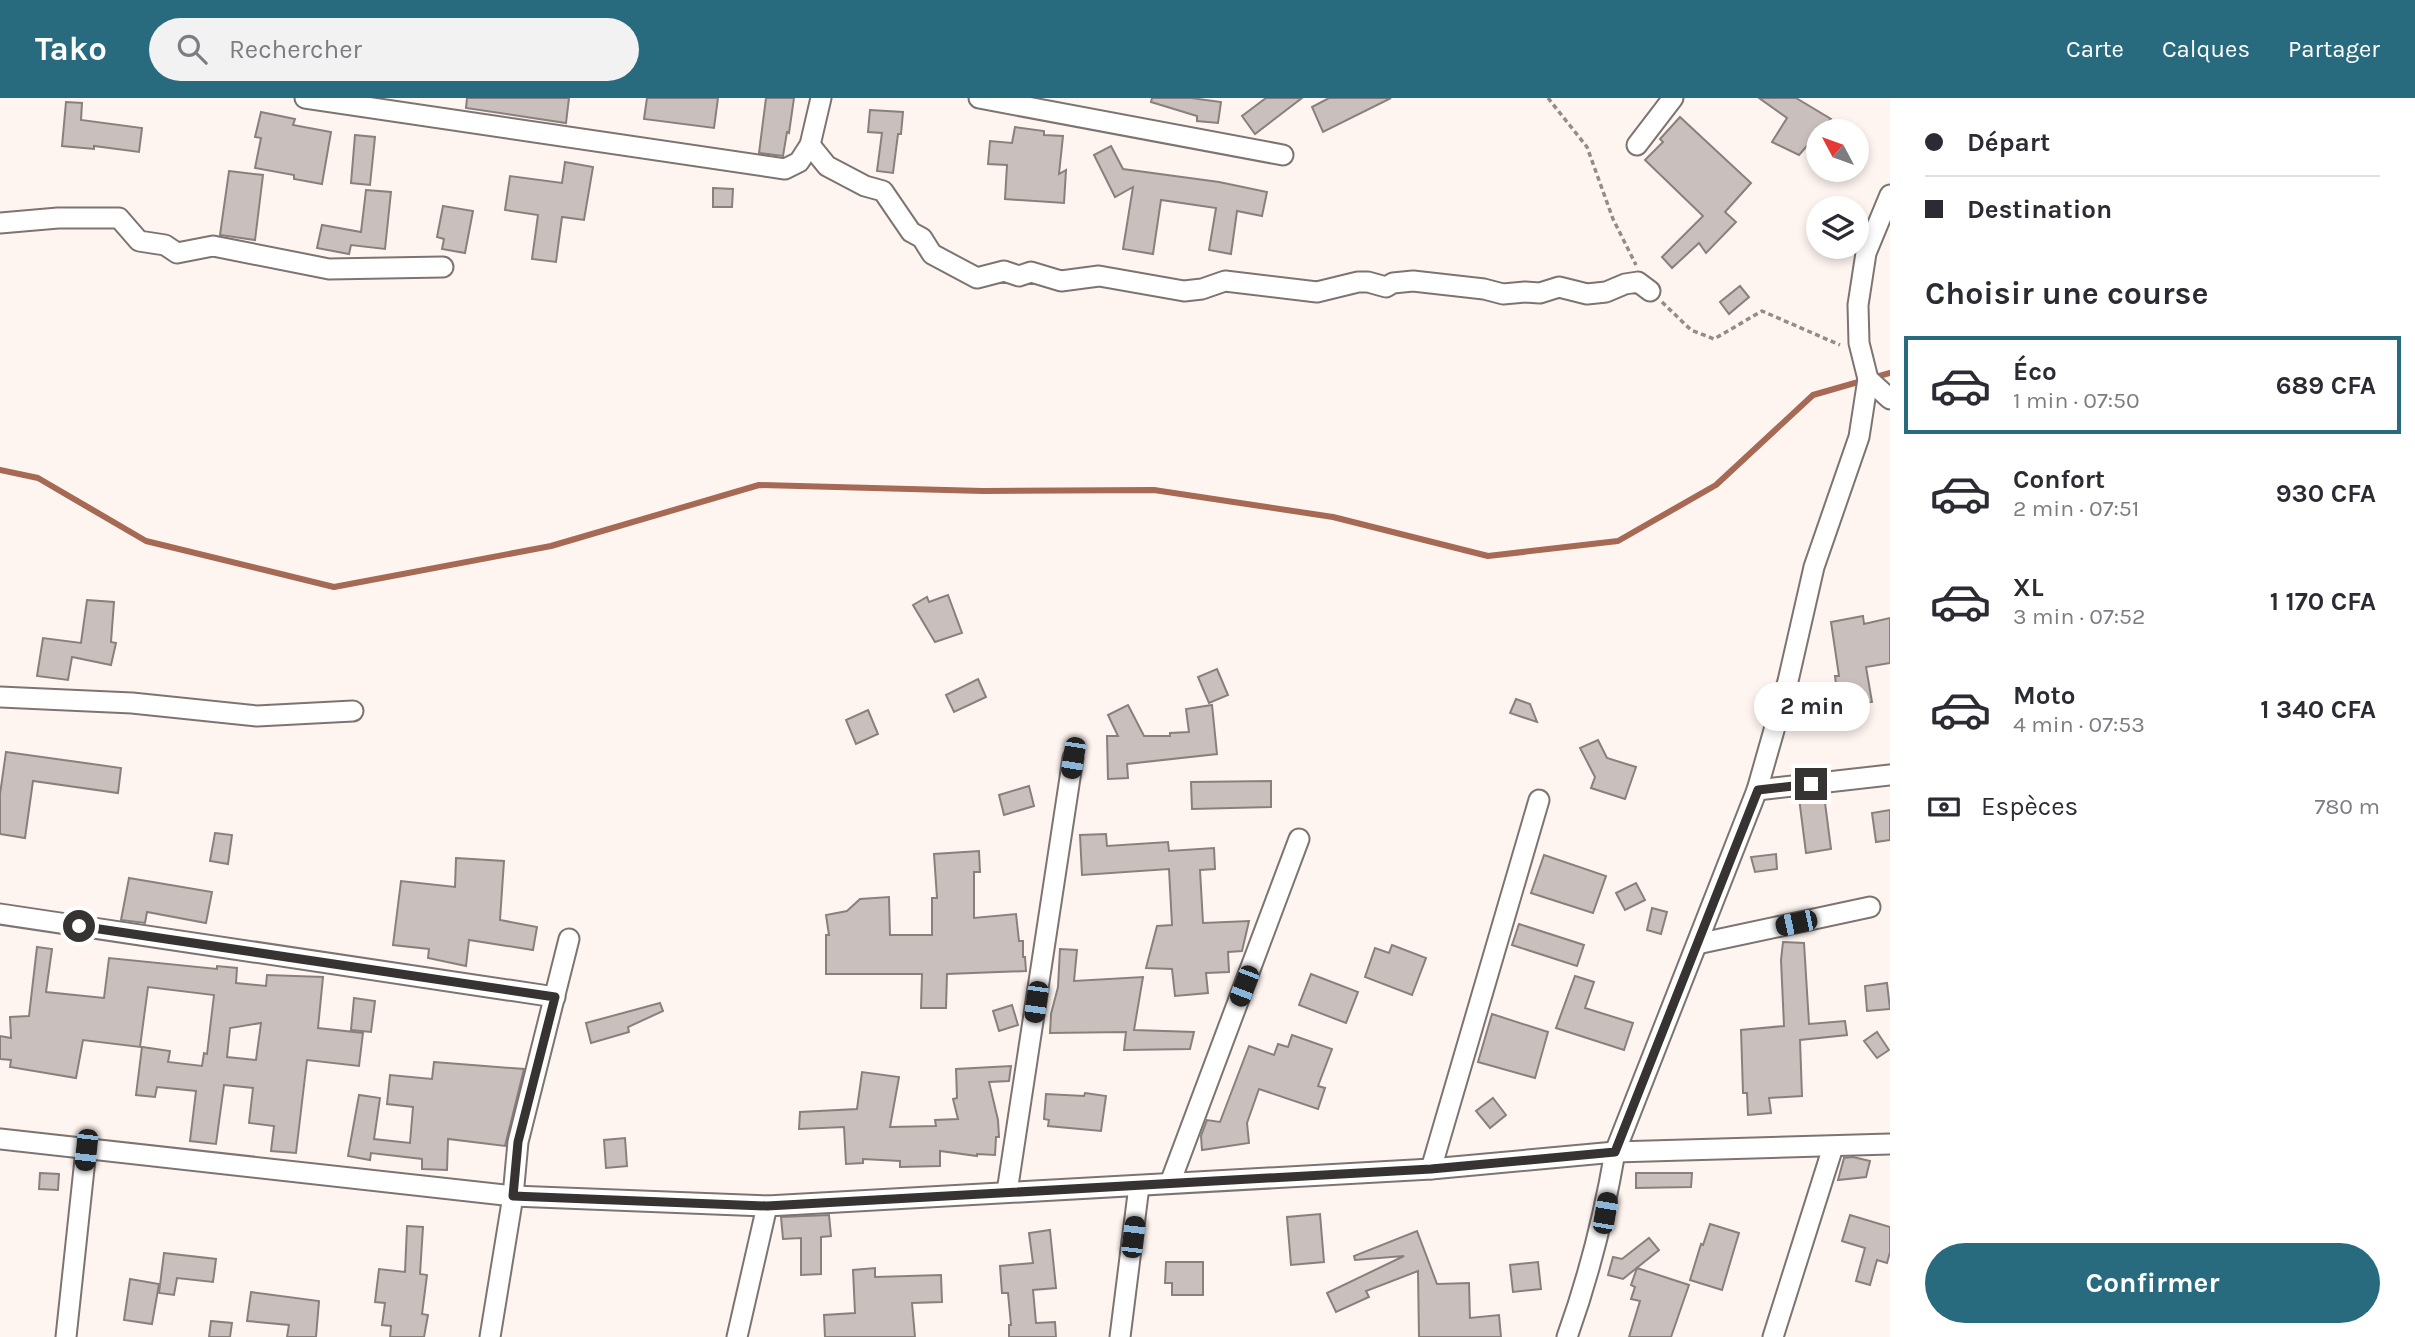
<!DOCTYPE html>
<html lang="fr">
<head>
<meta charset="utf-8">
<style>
  :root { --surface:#fff; --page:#f2f2f3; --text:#2b2b33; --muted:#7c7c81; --line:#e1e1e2; --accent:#296b7e }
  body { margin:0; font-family:Karla,sans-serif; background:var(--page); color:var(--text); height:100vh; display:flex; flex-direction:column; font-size:26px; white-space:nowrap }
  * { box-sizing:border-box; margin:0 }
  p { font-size:23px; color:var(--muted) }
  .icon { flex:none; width:38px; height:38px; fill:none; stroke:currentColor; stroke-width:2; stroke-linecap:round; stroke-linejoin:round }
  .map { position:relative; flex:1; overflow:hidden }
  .panel { display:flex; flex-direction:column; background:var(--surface); width:525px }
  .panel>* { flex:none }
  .top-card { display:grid; align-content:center; height:154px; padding:0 35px; background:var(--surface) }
  .needle { width:46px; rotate:311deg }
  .controls { position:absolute; left:1806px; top:21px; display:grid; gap:14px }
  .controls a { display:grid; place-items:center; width:63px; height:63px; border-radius:50%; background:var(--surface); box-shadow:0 4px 10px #0003; font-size:35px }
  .end { position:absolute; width:32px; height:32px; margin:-16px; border:9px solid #373332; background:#fff; box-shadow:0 0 0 4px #fff }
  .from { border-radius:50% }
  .bubble { position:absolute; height:49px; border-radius:24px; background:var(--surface); box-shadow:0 4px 10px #0003; font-size:23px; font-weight:700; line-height:49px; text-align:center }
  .car { position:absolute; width:21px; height:42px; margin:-21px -10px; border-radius:9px; box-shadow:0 0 5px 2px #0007; background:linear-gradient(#222 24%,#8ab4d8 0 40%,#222 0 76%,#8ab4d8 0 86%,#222 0) }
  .top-card b { display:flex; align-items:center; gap:24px; height:66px; font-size:26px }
  .top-card b+b { border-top:2px solid var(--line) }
  .top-card i { width:18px; height:18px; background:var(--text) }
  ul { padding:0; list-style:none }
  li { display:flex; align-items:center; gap:21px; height:98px; margin:0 14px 10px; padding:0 21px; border:4px solid transparent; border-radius:0px }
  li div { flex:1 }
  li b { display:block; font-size:26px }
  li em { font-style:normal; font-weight:700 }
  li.on { border-color:var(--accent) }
  li>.icon { width:63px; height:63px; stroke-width:1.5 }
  h2 { padding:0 35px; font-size:32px; line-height:84px }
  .pay { display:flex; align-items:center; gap:18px; height:77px; padding:0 35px; font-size:26px }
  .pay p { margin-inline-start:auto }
  .button { display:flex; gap:14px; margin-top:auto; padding:14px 35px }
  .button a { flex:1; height:80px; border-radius:42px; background:var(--accent); color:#fff; font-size:28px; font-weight:700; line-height:80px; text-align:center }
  header { display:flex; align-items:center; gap:42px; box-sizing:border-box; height:98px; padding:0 35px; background:var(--accent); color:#fff }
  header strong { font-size:33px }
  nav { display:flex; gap:38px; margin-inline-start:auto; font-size:24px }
  .search { width:490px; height:63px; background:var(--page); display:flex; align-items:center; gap:18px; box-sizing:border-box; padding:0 24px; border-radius:38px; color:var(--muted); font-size:26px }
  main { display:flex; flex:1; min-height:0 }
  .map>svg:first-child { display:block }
</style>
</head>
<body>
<header>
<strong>Tako</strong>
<div class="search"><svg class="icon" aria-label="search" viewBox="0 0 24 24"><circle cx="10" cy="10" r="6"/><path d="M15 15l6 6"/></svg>Rechercher</div>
<nav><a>Carte</a><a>Calques</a><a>Partager</a></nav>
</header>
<main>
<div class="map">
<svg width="1890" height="1239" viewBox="0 0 1890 1239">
  <rect width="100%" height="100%" fill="#fef5f1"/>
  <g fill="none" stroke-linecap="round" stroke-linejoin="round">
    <path stroke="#a66954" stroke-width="6" d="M0,372L38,380L146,443L334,489L551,448L759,387L983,393L1154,392L1333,419L1488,458L1618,443L1716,387L1813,297L1890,275"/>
  </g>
  <g fill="#c9c0bd" stroke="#89807e" stroke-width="2" fill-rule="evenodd">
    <path d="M467,0H569L566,25L466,10Z"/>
    <path d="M647,0H718L714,30L644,21Z"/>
    <path d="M766,0H794L789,35L787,34L783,58L759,55Z"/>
    <path d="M1152,0H1191L1221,4L1218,25L1197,23V18L1151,4Z"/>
    <path d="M1266,0H1302L1255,36L1242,18Z"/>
    <path d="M1329,0H1391L1323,34L1312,9Z"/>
    <path d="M1759,0H1796L1831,21L1799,57L1772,44L1787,20Z"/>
    <path d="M66,4L82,5L81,22L142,30L139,54L94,48V51L62,48Z"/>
    <path d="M870,12L903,14L901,36H898L893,75L877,73L882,35L868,34Z"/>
    <path d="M261,14L295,21L293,27L331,34L322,86L294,81V77L255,70L261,40L255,39Z"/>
    <path d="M1680,19L1751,85L1725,114L1736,124L1706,155L1699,145L1672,170L1662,159L1703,118L1645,62L1663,44L1660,41Z"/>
    <path d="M1015,29L1044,33V37L1063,38L1059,76L1066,72L1064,105L1005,101L1007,67L988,66L990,43L1012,45Z"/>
    <path d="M355,37L375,39L370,87L351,85Z"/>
    <path d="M1111,48L1123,71L1219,84L1267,94L1262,118L1237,113L1231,156L1209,152L1216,110L1161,102L1153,156L1123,151L1133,89L1115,99L1094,57Z"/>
    <path d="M565,64L593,69L584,122L562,119L556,164L532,161L538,117L505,112L510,78L562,85Z"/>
    <path d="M229,73L263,77L255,142L220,137Z"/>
    <path d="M713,90L733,91L732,109H713Z"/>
    <path d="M366,92L391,94L385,151L351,147L349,156L317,150L322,127L361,134Z"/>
    <path d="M443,108L473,113L465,155L442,151L444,141L437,139Z"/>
    <path d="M1740,188L1749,199L1729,216L1720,204Z"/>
    <path d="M948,497L962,535L935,544L913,507L927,499L929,504Z"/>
    <path d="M87,502L114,504L111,544L116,545L111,567L72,559L68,582L37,578L43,540L81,545Z"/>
    <path d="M1863,518L1864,526L1890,520V565L1866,569L1872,604L1839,608L1835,578H1839L1831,524Z"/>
    <path d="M1217,571L1228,597L1209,605L1198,579Z"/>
    <path d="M978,581L986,599L954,614L946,597Z"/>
    <path d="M1516,601L1530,606L1537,624L1510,615Z"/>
    <path d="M1128,607L1144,638H1170V635L1189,634L1186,611L1212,607L1217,656L1127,666L1128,680L1108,681L1107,638H1118L1108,617Z"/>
    <path d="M868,612L878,636L856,646L846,622Z"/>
    <path d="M1598,642L1607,660L1636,669L1625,701L1591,690L1595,679L1580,650Z"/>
    <path d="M6,654L121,670L118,695L33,683L25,740L0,736V696Z"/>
    <path d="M1271,683V709L1192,711L1191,684Z"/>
    <path d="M1029,688L1034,708L1004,717L999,697Z"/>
    <path d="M1824,697L1831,751L1806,755L1799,700Z"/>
    <path d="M1890,712V742L1876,744L1872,715Z"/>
    <path d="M215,735L232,737L228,766L210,763Z"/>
    <path d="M1106,736L1107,748L1168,744L1169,753L1214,750L1215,771L1200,772L1203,825L1249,823L1242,853L1228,854L1229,874L1206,875L1208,895L1175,898L1172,871L1146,870L1157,828L1172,827L1169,771L1082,777L1080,737Z"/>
    <path d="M979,753L980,774H974V820L1016,816L1019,843H1023V859H1025L1026,873L947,876L946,910H921L922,876H826V837H829L826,817L847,813L860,801L889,799L890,837H932V800H937L934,756Z"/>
    <path d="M1776,756L1777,771L1755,774L1751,759Z"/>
    <path d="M1544,757L1606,778L1593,815L1531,795Z"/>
    <path d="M456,760L504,763L500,822L537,829L533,852L469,842L466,868L428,860L429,851L393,847L401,783L455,789Z"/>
    <path d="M129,780L212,794L206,825L147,814L145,825L121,822Z"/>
    <path d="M1636,785L1645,802L1625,812L1616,795Z"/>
    <path d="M1652,810L1667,814L1661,836L1647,832Z"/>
    <path d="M1519,826L1584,847L1577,868L1512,847Z"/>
    <path d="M1783,844L1804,845L1809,926L1845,923L1847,937L1800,942L1802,998L1769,1000L1771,1015L1748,1017L1747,995H1743L1741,932L1784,928L1781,862Z"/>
    <path d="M1392,847L1426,860L1412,897L1365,879L1375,850L1389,855Z"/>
    <path d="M37,849L52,851L46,894L104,900L109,860L217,871V868L237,870L236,885L266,888L267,877L323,879L318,930L363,935L359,968L307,962L296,1055L271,1053L274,1028L249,1025L253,990L224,987L216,1046L190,1043L196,993L157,989L155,999L136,997L142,949L170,953L168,964L202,968L204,955L207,956L214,897L148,889L140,949L83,942L76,980L10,969L11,962L0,961V938L11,940L10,919L29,918ZM261,925L256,962L227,959L230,930Z"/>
    <path d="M1060,851L1077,852L1074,883L1143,879L1134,932L1194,934L1190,951L1124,952L1126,934L1050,935L1051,916L1058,889Z"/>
    <path d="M1311,876L1358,894L1346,925L1299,907Z"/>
    <path d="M1575,878L1594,884L1585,910L1633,925L1624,952L1556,930Z"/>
    <path d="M1887,885L1890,911L1867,913L1865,888Z"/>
    <path d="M354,900L375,903L371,934L351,932Z"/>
    <path d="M660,905L663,913L628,929L629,934L591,945L586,925Z"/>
    <path d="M1012,907L1018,927L999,933L993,913Z"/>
    <path d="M1492,916L1548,934L1535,980L1478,964Z"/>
    <path d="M1877,934L1889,952L1877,960L1864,943Z"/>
    <path d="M1292,937L1332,951L1318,988L1325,990L1318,1011L1259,991L1247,1025L1249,1045L1202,1052L1201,1038L1207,1022L1220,1024L1249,948L1274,957L1278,946L1288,949Z"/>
    <path d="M434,964L524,971L505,1048L448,1041L447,1072L422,1071V1061L371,1055L370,1062L348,1058L359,997L380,1000L374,1041L410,1045L413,1009L387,1006L390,977L432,981Z"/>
    <path d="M1011,968L1009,983L989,984L998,1022L999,1039H996L995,1057L977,1056V1058L940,1053V1068L900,1069V1063L863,1061V1065L846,1066L844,1029L799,1031L800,1014L857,1011L862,974L899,979L890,1029L936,1028L935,1022L958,1021L953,1001L957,1000L956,971Z"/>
    <path d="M1085,995L1106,998L1101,1033L1048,1028L1049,1022L1044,1021L1046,996L1084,998Z"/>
    <path d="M1493,1000L1506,1017L1490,1030L1476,1013Z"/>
    <path d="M625,1040L627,1068L606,1070L604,1042Z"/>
    <path d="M1853,1059L1870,1063L1866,1079L1838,1082L1844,1060Z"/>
    <path d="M40,1075L59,1076L58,1092L39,1091Z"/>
    <path d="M1636,1075H1692L1691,1089L1636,1090Z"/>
    <path d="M1320,1116L1324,1164L1291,1167L1287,1119Z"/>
    <path d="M829,1117L831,1138L821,1139V1176L801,1177V1140L783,1141L781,1119Z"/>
    <path d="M1850,1117L1890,1129V1154L1887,1165L1877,1162L1870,1187L1856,1183L1865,1150L1842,1143Z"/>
    <path d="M1710,1126L1739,1135L1722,1192L1690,1182L1701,1146L1703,1147Z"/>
    <path d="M407,1128L423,1129L420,1176L427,1177L422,1216L428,1217L424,1239H390L391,1228L382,1227L385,1205L375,1204L379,1171L405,1174Z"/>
    <path d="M1050,1132L1056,1190L1033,1192L1036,1225L1055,1224L1056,1239H1009V1227H1011L1008,1195H1002L1000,1168L1033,1165L1029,1135Z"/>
    <path d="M1417,1133L1437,1186L1469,1185L1470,1220L1499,1217L1501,1239H1419L1418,1173L1366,1193L1369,1199L1336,1214L1327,1195L1404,1158L1355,1162L1354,1158Z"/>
    <path d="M1649,1140L1659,1152L1623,1181L1608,1177L1613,1159L1622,1161Z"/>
    <path d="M164,1155L216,1161L213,1184L177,1180L174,1197L159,1195Z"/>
    <path d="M1166,1164H1203V1197H1172V1185H1165Z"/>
    <path d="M1538,1164L1541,1191L1513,1194L1510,1167Z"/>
    <path d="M875,1170V1179L941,1177L942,1204L912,1205L915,1239H825L824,1217L855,1215L853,1172Z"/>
    <path d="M1637,1170L1689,1187L1671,1239H1629L1640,1203L1631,1201L1635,1189L1631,1187Z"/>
    <path d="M130,1181L159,1186L152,1226L124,1222Z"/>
    <path d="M251,1194L319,1203L316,1239H287L289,1227L247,1223Z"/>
    <path d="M211,1223L232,1225L230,1239H209Z"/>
  </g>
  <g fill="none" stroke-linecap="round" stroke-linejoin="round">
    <g stroke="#7c7471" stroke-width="23">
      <g id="minor">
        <path d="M305,0L785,71L799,64L810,47L821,0"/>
        <path d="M979,0L1283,57"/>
        <path d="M810,47L827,68L865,88L883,93L911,134L922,140L932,156L977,180L1004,173L1019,178L1031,174L1061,183L1099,178L1184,193L1202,191L1225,183L1317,194L1358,184H1368L1386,189L1393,185L1413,183L1484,191L1503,196L1525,194L1540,195L1559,189L1587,196L1606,194L1625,186L1638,184L1650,193"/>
        <path d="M1637,47L1673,0"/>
        <path d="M0,125L58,120H119L139,143L165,147L177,155L213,148L329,171L443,169"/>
        <path d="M1868,281L1890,301"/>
        <path d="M0,599L132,605L257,618L353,613"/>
        <path d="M1757,692L1890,677"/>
        <path d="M0,816L555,899"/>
        <path d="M1697,846L1870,809"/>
        <path d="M0,1041L513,1098L767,1108L1431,1071L1615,1054L1890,1046"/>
        <path d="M1431,1071L1539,702"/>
        <path d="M1170,1085L1299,741"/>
        <path d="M1007,1094L1073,660"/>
        <path d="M66,1239L86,1052"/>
        <path d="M490,1239L513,1098L518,1044L569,841"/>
        <path d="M737,1239L767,1108"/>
        <path d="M1120,1239L1139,1088"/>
        <path d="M1567,1239C1589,1178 1604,1118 1615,1054L1757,692L1788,583L1814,469L1859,339L1868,281L1859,245L1858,207L1866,155L1890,97"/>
        <path d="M1773,1239L1833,1049"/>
      </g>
    </g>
    <g stroke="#938c8a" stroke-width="3.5" stroke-dasharray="5 3.5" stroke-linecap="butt">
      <path d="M1548,0L1587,49L1613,121L1636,167"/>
      <path d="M1662,204L1691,232L1714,241L1762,213L1840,247"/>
    </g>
    <use href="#minor" stroke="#fff" stroke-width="19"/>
  </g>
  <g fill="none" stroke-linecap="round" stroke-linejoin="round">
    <path stroke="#373332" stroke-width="9" d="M79,828L555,899L518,1044L513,1098L767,1108L1431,1071L1615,1054L1758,692L1811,686"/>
  </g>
</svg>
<div class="controls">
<a><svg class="needle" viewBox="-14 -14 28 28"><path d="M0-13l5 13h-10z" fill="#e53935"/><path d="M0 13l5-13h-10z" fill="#7c7c81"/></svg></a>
<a><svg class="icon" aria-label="layers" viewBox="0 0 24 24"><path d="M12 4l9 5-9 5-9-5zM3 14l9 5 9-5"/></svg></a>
</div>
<i class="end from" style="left:79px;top:828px"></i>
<i class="end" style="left:1811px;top:686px"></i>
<div class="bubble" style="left:1754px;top:584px;width:116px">2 min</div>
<i class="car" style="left:1073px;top:660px;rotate:189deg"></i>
<i class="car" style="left:1796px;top:825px;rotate:258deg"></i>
<i class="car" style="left:1244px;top:888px;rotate:201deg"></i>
<i class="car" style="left:1036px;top:904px;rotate:188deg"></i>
<i class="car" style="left:86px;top:1052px;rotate:186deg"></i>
<i class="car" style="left:1605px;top:1115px;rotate:10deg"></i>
<i class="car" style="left:1133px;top:1139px;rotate:7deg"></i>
</div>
<section class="panel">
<div class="top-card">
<b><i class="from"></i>Départ</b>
<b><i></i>Destination</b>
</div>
<h2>Choisir une course</h2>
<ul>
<li class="on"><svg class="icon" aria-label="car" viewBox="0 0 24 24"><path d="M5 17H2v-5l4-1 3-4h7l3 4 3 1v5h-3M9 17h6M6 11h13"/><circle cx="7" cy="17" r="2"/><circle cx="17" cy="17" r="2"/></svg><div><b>Éco</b><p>1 min · 07:50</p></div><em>689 CFA</em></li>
<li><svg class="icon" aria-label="car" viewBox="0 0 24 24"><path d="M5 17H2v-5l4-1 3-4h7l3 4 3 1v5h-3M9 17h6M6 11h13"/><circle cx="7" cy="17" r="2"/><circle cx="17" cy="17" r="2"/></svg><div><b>Confort</b><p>2 min · 07:51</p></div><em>930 CFA</em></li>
<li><svg class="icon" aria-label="car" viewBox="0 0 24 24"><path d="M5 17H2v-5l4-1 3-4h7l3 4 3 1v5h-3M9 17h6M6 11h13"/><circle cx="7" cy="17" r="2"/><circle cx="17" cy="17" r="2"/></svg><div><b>XL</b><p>3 min · 07:52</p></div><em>1 170 CFA</em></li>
<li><svg class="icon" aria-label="car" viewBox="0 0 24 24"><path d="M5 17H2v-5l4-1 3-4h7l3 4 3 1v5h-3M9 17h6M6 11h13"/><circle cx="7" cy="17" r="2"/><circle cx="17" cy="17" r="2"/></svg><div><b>Moto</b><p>4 min · 07:53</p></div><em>1 340 CFA</em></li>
</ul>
<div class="pay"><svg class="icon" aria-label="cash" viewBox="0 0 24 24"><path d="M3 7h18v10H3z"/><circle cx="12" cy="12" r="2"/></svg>Espèces<p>780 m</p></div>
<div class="button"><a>Confirmer</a></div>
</section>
</main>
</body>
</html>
